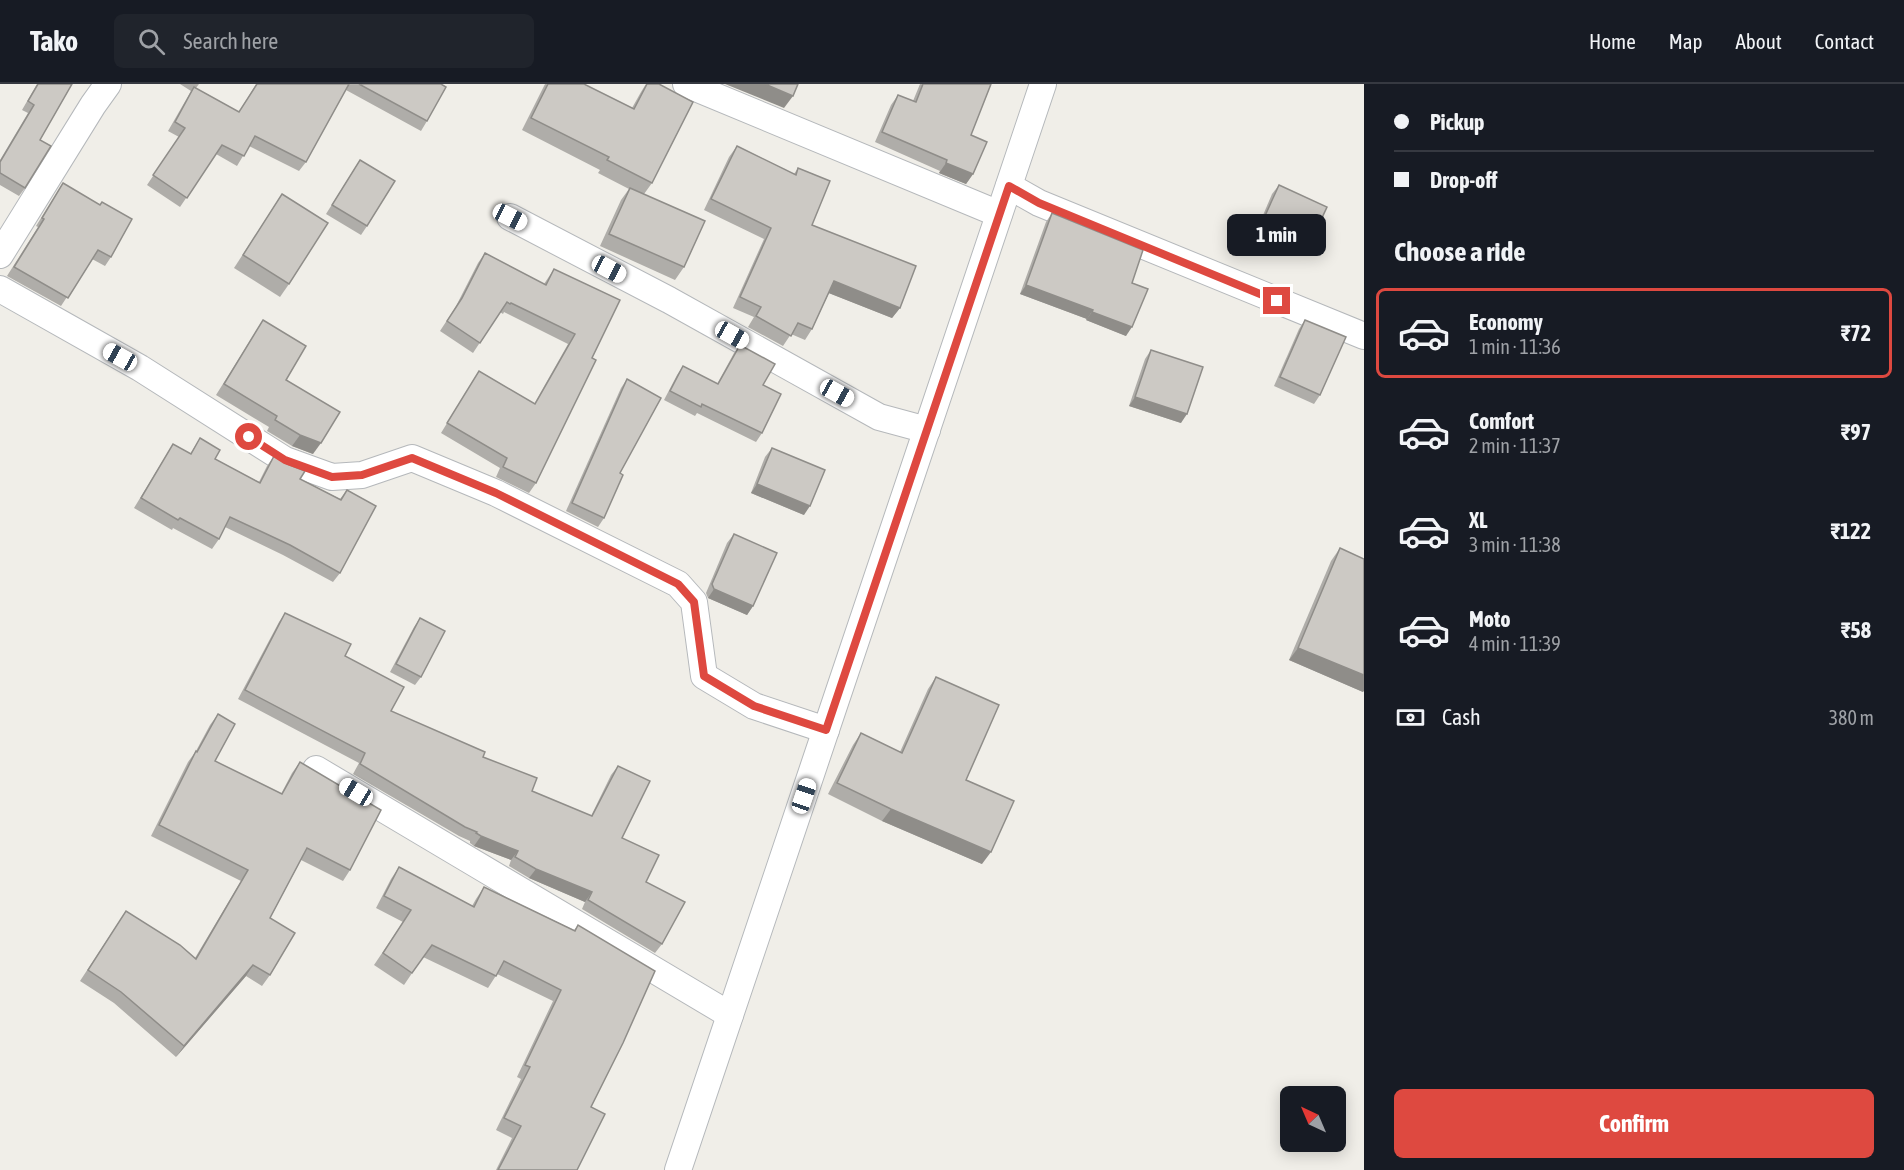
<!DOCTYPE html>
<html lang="en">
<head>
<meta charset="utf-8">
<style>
  :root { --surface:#171b24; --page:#20242c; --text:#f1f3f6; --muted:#9ea1a6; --line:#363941; --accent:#de4940 }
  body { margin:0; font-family:"Asap Condensed",sans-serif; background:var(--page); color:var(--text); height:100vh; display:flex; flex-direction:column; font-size:22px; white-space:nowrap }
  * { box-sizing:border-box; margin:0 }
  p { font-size:20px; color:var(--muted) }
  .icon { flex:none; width:33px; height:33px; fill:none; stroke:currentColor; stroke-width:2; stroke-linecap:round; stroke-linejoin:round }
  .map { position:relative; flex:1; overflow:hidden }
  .details { display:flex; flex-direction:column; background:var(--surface); width:540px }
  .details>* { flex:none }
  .hud { display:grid; align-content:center; height:132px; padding:0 30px; background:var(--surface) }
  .needle { width:39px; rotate:316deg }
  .tools { position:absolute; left:1280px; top:1002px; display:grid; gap:12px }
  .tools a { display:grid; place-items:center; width:66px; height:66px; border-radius:9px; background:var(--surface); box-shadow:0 3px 15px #0003; font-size:30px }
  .end { position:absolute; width:27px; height:27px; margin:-14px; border:8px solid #de4940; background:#fff; box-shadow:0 0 0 3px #fff }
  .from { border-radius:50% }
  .bubble { position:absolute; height:42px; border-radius:9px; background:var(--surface); box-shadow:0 3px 15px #0003; font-size:20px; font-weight:700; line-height:42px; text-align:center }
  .car { position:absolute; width:18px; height:36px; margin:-18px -9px; border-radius:8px; box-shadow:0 0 4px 2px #0007; background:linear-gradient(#fff 24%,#345 0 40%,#fff 0 76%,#345 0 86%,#fff 0) }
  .hud b { display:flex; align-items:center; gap:21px; height:57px; font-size:22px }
  .hud b+b { border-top:2px solid var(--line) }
  .hud i { width:15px; height:15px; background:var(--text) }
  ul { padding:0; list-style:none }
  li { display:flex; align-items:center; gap:18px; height:90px; margin:0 12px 9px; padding:0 18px; border:3px solid transparent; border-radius:9px }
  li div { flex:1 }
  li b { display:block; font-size:22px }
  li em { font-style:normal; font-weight:700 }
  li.on { border-color:var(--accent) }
  li>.icon { width:54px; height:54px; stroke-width:1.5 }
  h2 { padding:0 30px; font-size:27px; line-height:72px }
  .pay { display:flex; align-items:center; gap:15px; height:66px; padding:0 30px; font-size:22px }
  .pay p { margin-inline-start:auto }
  .cta { display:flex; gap:12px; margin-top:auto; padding:12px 30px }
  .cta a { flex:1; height:69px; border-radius:9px; background:var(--accent); color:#fff; font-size:24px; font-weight:700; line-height:69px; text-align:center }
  header { display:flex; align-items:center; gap:36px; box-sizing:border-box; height:84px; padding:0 30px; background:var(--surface); border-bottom:2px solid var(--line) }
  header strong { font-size:28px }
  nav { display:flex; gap:33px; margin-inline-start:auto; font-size:21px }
  .search { width:420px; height:54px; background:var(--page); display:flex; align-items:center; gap:15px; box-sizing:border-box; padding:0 21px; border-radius:9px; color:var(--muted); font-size:22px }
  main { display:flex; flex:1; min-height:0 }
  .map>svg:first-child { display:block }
</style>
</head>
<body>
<header>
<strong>Tako</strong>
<div class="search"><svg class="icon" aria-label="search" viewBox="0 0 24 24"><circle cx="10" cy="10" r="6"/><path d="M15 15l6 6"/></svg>Search here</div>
<nav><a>Home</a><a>Map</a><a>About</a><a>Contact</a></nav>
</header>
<main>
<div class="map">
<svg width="1364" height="1086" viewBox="0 0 1364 1086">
  <rect width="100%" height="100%" fill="#f0eee8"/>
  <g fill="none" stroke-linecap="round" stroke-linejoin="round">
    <g stroke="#b5b8bb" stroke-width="28">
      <g id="street">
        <path d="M686,0L999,130"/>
        <path d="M1009,102L1039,119L1364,252"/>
        <path d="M510,133L669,216L879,333L927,346"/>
        <path d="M0,171L93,21L108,0"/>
        <path d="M0,205L140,284L285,376L332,393L362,391L412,374L496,409L678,500L694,518L704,592L754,622L826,646"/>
        <path d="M316,685L730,931"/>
        <path d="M678,1086L1043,0"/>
      </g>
    </g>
    <use href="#street" stroke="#fff" stroke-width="26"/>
  </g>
  <g fill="#afada9">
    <path d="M37,0H72L40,56L25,104L19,112L0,101V76L28,29L22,26Z"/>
    <path d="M180,0H199L196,4L239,28L256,0H441L427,37L421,47L346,6L306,78L299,87L249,62L237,82L216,70L180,123L147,101L179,53L168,47L191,7Z"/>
    <path d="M545,0H584L632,24L641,8L646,0H659L652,99L644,110L684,183L675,196L600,162L621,116L629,105L598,89L600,86L522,46Z"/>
    <path d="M920,0H991L971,51L973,90L966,100L939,89L940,87L875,58L891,21L898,11L913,17Z"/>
    <path d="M737,62L794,90L798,84L812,141L900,224L892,234L829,209L812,245L805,256L791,250L783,262L748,243L754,233L733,224L764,155L704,126L729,73Z"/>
    <path d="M360,76L367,142L361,151L326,130Z"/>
    <path d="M63,99L111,173L105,182L92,175L61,222L7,192L38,143L36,142Z"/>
    <path d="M1279,101L1312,155L1306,164L1258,143L1272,110Z"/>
    <path d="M282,110L289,200L280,213L234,184Z"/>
    <path d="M1052,129L1132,199L1126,252L1086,236L1087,235L1020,210L1046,138Z"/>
    <path d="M485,169L544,200L554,185L592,274L536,399L529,409L496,393L500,384L441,349L479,287L534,320L568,260L504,228L503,230L500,228L473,269L440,247L455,224L478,179Z"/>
    <path d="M263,236L286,296L313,370L292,362L267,347L269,343L216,311Z"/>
    <path d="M1305,236L1320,311L1314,320L1274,302L1299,245Z"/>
    <path d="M740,261L763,301L762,349L756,358L697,329L695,332L664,316L677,291L683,282L717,300L734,269Z"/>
    <path d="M1151,266L1181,339L1129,322L1145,275Z"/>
    <path d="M627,295L620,389L604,434L598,443L566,427L621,304Z"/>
    <path d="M200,354L215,375L259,398L267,382L274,372L300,395L340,415L347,406L340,489L333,498L283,471L225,443L219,455L212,465L173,444L172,446L134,424L173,360L190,370Z"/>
    <path d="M772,364L804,431L751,409L765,373Z"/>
    <path d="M734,450L753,522L747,531L708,514L706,509L727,459Z"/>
    <path d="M1340,464L1363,608L1289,576L1331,477Z"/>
    <path d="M285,529L345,572L391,627L483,673L532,707L591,732L611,691L618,682L622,754L646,798L662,860L655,869L582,825L585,818L529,794L509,782L511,776L474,762L470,759V757L459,752L353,690L359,679L238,615L279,538Z"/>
    <path d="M420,534L421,593L415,601L390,588L414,543Z"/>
    <path d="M936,593L966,696L982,780L882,737L828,710L853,661L861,649L900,668L928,605Z"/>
    <path d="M218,630L215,677L281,710L292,689L300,678L350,786L343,797L301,776L270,834V891L262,902L246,892L176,973L114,919L80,897L126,827L195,874L241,797L151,752L188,678L196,667L210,641Z"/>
    <path d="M399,783L472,822L476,815L484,803L574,846L578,841L591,1023L577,1086H496L512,1054L496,1046L521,995L517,993L553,917L497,890L488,904L423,873L404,901L374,881L403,838L376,824L391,795Z"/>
  </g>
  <g fill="#8f8d89">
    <path d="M725,0H765L793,12L784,24Z"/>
    <path d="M946,79L973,90L966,100L939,89Z"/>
    <path d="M834,197L900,224L892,234L826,208Z"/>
    <path d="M1026,201L1093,226L1087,235L1020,210Z"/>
    <path d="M1092,228L1132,243L1126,252L1086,236Z"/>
    <path d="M1135,313L1187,330L1181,339L1129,322Z"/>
    <path d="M300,351L321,359L313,370L292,362Z"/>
    <path d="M757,400L810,422L804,431L751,409Z"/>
    <path d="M714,505L753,522L747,531L708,514Z"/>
    <path d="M1298,564L1364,591V607L1363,608L1289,576Z"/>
    <path d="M891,725L991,768L982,780L882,737Z"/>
    <path d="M481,752L518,767L511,776L474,762Z"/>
    <path d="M536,785L592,808L585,818L529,794Z"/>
    <path d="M253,881L246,892L176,973L184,962Z"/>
  </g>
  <g fill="#ccc9c4" stroke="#8f8d89" stroke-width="1.5">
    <path d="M38,0H72L40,56L51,62L25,104L0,89V78L34,21L28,17Z"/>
    <path d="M257,0H349L306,78L255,52L244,72L222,61L187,114L153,91L185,44L175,38L194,3L239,28Z"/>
    <path d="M359,0H441L446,3L427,37Z"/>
    <path d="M548,0H584L634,25L647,0H659L693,18L652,99L607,76L609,73L531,34Z"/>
    <path d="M765,0H798L793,12Z"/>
    <path d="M923,0H991L971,51L987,58L973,90L946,79L947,76L882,48L898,11L916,18Z"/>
    <path d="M737,62L796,91L798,84L830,97L812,141L916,182L900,224L834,197L812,245L798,239L791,252L756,232L761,223L740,213L771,144L711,115Z"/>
    <path d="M360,76L395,97L367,142L332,121Z"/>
    <path d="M63,99L100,121L102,118L132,135L111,173L98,166L68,214L14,183L44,135L42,134Z"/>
    <path d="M1279,101L1327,123L1312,155L1264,134Z"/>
    <path d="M630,104L705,137L684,183L609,150Z"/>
    <path d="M282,110L328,139L289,200L243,171Z"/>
    <path d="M1052,129L1143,166L1132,199L1148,205L1132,243L1092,228L1093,226L1026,201Z"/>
    <path d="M485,169L546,201L554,185L620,216L592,274L596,276L536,399L503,383L507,374L447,339L479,287L535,320L575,250L511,219L510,220L507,218L480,259L447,237L462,214Z"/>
    <path d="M263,236L306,262L286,296L340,328L321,359L300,351L275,336L277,332L224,300Z"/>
    <path d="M1305,236L1346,253L1320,311L1280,293Z"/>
    <path d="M740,261L775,280L763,301L781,310L762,349L702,320L701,323L670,307L683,282L718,300Z"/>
    <path d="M1151,266L1203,283L1187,330L1135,313Z"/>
    <path d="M627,295L661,314L620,389L623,391L604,434L572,419Z"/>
    <path d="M200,354L220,366L215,375L260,399L274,372L287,380L305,387L300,395L341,416L347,406L376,422L340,489L290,461L230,433L219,455L180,434L178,436L141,414L173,360L191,370Z"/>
    <path d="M772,364L825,386L810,422L757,400Z"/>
    <path d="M734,450L777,469L753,522L714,505L712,500Z"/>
    <path d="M1340,464L1364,475V591L1298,564Z"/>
    <path d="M285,529L351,560L345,572L404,603L391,627L485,668L483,673L537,694L532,707L592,732L618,682L650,697L622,754L659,771L646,798L685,818L662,860L588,816L592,808L536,785L515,773L518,767L481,752L476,749L477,748L465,743L360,680L365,669L245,606Z"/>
    <path d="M420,534L445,547L421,593L396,580Z"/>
    <path d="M936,593L999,621L966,696L1014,717L991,768L891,725L837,699L861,649L902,669Z"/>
    <path d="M218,630L235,640L215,677L282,710L300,678L381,726L350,786L307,764L270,834L295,849L270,891L253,881L184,962L121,908L88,886L126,827L180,861L196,875L248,786L159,741L196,667L197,668Z"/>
    <path d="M399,783L474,823L484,803L575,847L578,841L655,887L623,959L591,1023L605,1030L577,1086H498L521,1042L504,1034L530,983L525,981L561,906L504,877L496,892L432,861L412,889L383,869L411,826L384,812Z"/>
  </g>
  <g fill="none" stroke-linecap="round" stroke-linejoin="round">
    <path stroke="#de4940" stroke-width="8" d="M249,353L285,376L332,393L362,391L412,374L496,409L678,500L694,518L704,592L754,622L826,646L1009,102L1039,119L1277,217"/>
  </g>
</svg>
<div class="tools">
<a><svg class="needle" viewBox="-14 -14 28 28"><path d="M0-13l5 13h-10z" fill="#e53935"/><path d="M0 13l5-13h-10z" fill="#9ea1a6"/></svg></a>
</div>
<i class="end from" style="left:249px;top:353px"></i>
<i class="end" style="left:1277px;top:217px"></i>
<div class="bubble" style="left:1227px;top:130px;width:99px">1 min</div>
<i class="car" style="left:510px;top:133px;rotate:117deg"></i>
<i class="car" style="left:609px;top:185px;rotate:118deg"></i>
<i class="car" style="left:732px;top:251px;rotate:119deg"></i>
<i class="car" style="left:120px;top:273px;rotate:299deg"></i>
<i class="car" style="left:837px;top:309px;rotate:119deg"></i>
<i class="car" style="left:356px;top:708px;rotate:301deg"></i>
<i class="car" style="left:804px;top:712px;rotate:19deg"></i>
</div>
<section class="details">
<div class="hud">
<b><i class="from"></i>Pickup</b>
<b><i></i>Drop-off</b>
</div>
<h2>Choose a ride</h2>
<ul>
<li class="on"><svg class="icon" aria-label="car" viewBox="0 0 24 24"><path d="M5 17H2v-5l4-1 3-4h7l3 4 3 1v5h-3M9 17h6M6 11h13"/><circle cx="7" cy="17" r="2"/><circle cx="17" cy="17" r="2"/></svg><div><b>Economy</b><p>1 min · 11:36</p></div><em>₹72</em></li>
<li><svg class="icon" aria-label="car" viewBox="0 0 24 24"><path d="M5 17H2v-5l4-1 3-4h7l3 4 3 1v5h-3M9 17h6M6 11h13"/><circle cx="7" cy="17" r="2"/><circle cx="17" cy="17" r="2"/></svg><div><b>Comfort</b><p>2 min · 11:37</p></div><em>₹97</em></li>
<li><svg class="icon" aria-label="car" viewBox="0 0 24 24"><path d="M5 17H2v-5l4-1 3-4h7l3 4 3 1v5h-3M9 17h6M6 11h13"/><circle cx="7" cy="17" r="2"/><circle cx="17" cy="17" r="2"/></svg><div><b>XL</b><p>3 min · 11:38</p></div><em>₹122</em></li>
<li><svg class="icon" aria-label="car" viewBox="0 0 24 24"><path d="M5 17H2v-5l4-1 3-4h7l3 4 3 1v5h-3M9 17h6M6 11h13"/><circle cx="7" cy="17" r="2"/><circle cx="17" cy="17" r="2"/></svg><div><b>Moto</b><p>4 min · 11:39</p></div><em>₹58</em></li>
</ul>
<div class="pay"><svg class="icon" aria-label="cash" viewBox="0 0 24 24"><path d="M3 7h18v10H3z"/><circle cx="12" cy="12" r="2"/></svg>Cash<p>380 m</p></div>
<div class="cta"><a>Confirm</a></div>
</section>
</main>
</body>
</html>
